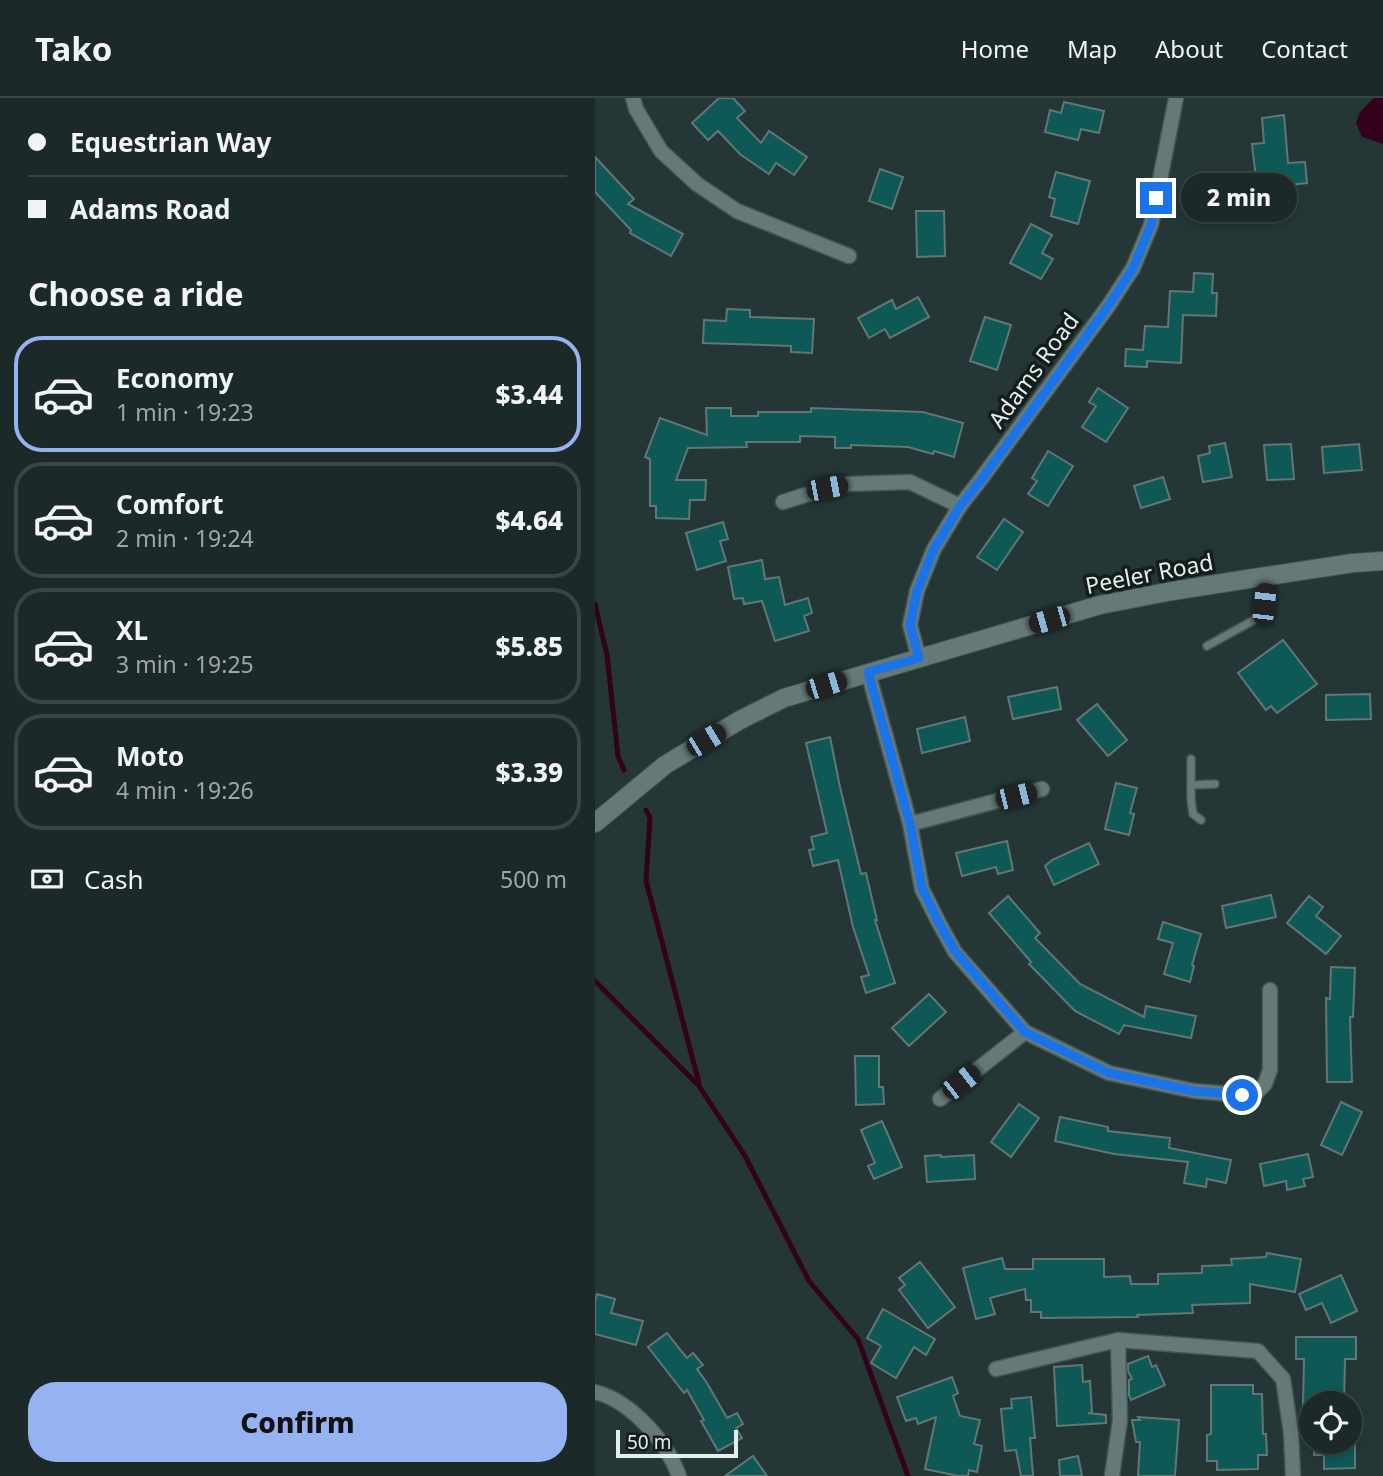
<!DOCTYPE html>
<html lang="en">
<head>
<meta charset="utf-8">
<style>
  :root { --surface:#1b2928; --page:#243130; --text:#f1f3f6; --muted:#a0a6a8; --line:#394545; --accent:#95b2f1 }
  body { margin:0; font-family:"Noto Sans",sans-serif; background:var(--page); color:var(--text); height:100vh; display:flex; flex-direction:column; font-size:26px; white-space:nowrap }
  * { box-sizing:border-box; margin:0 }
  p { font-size:23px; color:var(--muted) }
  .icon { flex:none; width:38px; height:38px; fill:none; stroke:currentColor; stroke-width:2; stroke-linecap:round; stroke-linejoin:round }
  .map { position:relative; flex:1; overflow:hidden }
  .drawer { display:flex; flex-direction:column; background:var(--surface); width:595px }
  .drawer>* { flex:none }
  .banner { display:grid; align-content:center; height:154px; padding:0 28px; background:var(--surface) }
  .controls { position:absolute; left:704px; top:1293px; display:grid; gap:14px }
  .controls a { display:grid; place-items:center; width:63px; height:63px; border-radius:50%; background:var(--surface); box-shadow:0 4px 10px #0003,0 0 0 2px var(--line); font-size:35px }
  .scale { position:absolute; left:21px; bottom:18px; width:122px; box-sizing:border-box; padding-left:7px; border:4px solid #e3eeed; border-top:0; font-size:19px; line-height:24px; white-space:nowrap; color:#e3eeed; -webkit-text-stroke:5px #151d1c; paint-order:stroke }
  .end { position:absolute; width:32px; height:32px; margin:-16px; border:9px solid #1a73e8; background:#fff; box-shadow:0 0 0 4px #fff }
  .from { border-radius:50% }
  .bubble { position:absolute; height:49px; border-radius:24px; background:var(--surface); box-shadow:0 4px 10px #0003,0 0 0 2px var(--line); font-size:23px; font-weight:800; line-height:49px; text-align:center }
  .car { position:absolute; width:21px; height:42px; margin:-21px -10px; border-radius:9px; box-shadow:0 0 5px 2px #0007; background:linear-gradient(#222 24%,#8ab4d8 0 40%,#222 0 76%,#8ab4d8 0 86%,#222 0) }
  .banner b { display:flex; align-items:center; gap:24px; height:66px; font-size:26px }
  .banner b+b { border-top:2px solid var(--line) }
  .banner i { width:18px; height:18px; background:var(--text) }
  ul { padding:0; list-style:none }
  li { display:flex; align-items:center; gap:21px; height:116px; margin:0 14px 10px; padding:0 14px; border:4px solid var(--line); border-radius:28px }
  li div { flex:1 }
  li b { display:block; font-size:26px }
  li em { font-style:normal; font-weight:800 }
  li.on { border-color:var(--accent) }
  li>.icon { width:63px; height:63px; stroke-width:1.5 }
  h2 { padding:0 28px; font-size:32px; line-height:84px }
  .pay { display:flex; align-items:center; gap:18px; height:77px; padding:0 28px; font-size:26px }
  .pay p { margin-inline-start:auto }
  .primary-button { display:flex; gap:14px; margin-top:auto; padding:14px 28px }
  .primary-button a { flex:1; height:80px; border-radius:28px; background:var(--accent); color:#111; font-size:28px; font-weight:800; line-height:80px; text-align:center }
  header { display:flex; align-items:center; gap:42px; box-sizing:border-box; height:98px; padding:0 35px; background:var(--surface); border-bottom:2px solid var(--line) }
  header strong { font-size:33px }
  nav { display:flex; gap:38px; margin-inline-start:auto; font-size:24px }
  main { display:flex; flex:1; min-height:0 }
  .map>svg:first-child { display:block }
</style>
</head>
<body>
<header>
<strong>Tako</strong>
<nav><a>Home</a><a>Map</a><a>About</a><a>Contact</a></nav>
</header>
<main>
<section class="drawer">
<div class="banner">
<b><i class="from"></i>Equestrian Way</b>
<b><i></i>Adams Road</b>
</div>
<h2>Choose a ride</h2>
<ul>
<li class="on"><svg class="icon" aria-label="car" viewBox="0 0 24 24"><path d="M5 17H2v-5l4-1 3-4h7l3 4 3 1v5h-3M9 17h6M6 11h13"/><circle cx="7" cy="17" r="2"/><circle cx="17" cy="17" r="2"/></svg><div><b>Economy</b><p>1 min · 19:23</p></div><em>$3.44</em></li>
<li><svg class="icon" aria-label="car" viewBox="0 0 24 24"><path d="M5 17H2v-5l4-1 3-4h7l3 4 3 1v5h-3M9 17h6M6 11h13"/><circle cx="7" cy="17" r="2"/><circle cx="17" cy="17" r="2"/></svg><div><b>Comfort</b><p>2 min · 19:24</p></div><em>$4.64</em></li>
<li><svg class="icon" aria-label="car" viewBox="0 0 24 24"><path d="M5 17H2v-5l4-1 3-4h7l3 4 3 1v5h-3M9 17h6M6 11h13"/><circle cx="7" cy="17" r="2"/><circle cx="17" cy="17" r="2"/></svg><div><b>XL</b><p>3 min · 19:25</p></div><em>$5.85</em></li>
<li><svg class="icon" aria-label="car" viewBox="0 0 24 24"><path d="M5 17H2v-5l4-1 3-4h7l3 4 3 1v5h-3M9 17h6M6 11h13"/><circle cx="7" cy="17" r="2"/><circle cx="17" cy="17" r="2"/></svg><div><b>Moto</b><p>4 min · 19:26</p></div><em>$3.39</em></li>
</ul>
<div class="pay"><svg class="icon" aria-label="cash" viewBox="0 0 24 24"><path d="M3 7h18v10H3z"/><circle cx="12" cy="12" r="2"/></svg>Cash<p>500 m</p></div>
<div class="primary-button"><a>Confirm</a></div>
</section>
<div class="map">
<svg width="788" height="1378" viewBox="0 0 788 1378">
  <rect width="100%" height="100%" fill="#243736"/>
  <path fill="#34011a" d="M779,0H788V46L767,39L761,25L765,14Z"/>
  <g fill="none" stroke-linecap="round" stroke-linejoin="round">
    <g stroke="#34011a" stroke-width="5">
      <path d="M0,506L12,557L23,658L29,672"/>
      <path d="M51,712L55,720L51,783L104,985"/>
      <path d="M0,883L104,988L150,1058L214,1183L263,1241L313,1378"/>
    </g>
  </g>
  <g fill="#0e5956" stroke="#627775" stroke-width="2">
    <path d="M124,0H138L150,13L142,20L166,45L174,33L212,59L199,77L181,65L174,76L146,57L123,33L113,42L97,25Z"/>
    <path d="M469,4L509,13L504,35L486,31L483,42L450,34L455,12L466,15Z"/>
    <path d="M689,17L693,65L710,64L712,85L662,90L657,46L669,45L667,20Z"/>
    <path d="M0,59L39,101L33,106L88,136L76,158L35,135L36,132L0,94Z"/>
    <path d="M285,71L308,79L297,111L274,103Z"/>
    <path d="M461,74L495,83L483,126L456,118L460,101L454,99Z"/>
    <path d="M321,113H349L350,158L322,159Z"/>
    <path d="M436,126L457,137L447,155L458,161L446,181L415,165Z"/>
    <path d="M599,175L618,176L617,195H622L621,218L588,217L586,265L552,263V269L530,268L531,251L548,252L550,228L573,229L575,193L598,194Z"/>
    <path d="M323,199L334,219L295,240L290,231L274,240L263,220L297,202L301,211Z"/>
    <path d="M132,211L155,212V219L219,221L217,255L196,254V248L108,245L109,222L131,223Z"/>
    <path d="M390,219L416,227L402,272L375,263Z"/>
    <path d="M503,290L533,310L511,344L487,329L501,308L494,304Z"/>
    <path d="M111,310H136V318H163V314H216V310L328,314L368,325L359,359L339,353L338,356L313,349L256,347V350H240V339L205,338V344H151L152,349L93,350L81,382H111L110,402H95L94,421L61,420V408H55V361L50,359L65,320L112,337Z"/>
    <path d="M630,345L637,379L608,384L603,358L615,355L614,348Z"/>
    <path d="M696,346L699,381L672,382L669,347Z"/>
    <path d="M764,346L767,372L729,375L727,349Z"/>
    <path d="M453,353L478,368L453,408L433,396L442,383L437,380Z"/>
    <path d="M568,379L575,401L546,410L539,388Z"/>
    <path d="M409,421L428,434L402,472L382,459Z"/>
    <path d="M128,424L133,441L125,443L131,463L102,472L91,435Z"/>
    <path d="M167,462L170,481L184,479L190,507L213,500L217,515L209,518L214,533L180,543L167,503L149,506L148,500L139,501L133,469Z"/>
    <path d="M688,542L722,586L682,615L676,608L671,612L643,575Z"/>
    <path d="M462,589L466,611L418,621L413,599Z"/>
    <path d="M775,596L776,621L731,622V597Z"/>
    <path d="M502,606L532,642L513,658L482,622Z"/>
    <path d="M370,619L375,643L327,655L322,631Z"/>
    <path d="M235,639L245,689L266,776L271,775L282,822H280L300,885L271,895L266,879L274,877L258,829L243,762L218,768L214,752L219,751L216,739L232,735L211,645Z"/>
    <path d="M521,685L542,690L535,715L539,716L534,737L510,731Z"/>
    <path d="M412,743L418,772L403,776L401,769L367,778L361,755Z"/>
    <path d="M494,745L504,766L459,787L450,768L457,762Z"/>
    <path d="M676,797L681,819L631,830L627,808Z"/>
    <path d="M413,798L445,835L440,840L485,886L549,919L551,908L601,918L596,940L529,927L524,936L480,913L434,866L436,864L394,815Z"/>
    <path d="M714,798L728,809L721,818L746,838L731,856L692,825Z"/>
    <path d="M568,824L606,836L597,867L599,868L595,884L569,876L578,845L563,841Z"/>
    <path d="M736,869L760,870L758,919H755L757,984H732L731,900L735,901Z"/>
    <path d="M334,896L351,914L314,948L297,930Z"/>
    <path d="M260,958H284V989H288L289,1006L261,1007Z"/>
    <path d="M746,1004L767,1014L747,1057L726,1047Z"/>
    <path d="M424,1006L444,1020L416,1059L396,1044Z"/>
    <path d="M465,1019L513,1029V1033L575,1040L574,1050L636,1062L631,1085L612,1081L611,1089L589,1085L593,1064L519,1056L460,1043Z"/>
    <path d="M287,1023L307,1069L279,1081L273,1068L280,1065L266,1032Z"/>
    <path d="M713,1056L718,1079L708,1081L710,1088L692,1092L691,1083L669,1088L665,1066Z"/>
    <path d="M346,1057V1059L379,1057L380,1081L332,1084L330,1058Z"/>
    <path d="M672,1155L706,1161L700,1194L655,1186V1205L597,1207L598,1215L542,1217L543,1219L446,1220V1214H436V1202H431L430,1191L395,1200L400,1216L381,1221L368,1170L407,1160L410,1171H438V1161H509V1179L535,1178L536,1186H563V1176L607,1175V1168L637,1167L636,1161L671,1159Z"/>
    <path d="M325,1164L360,1209L333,1230L304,1192L310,1187L304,1180Z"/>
    <path d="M746,1177L762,1213L736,1225L727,1205L711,1212L704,1196Z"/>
    <path d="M2,1196L20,1201L16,1215L48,1223L41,1247L0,1236V1203Z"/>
    <path d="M288,1211L340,1241L331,1257L319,1249L301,1280L276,1265L286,1248L272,1240Z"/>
    <path d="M72,1235L92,1260L98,1255L108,1267L102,1271L112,1285L132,1320L142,1315L148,1326L141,1330L147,1340L123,1353L106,1323L109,1322L92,1292L89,1295L53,1249Z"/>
    <path d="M701,1239H761V1261H750L749,1306H708L709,1261H701Z"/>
    <path d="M553,1258L557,1269L561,1267L570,1287L536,1302L534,1297V1282L537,1281L533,1273V1266Z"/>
    <path d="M487,1267L488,1284L495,1283L497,1315H493L511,1317V1325L462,1328L459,1269Z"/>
    <path d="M357,1279L363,1295L358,1298L365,1318L385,1322L379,1346L387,1348L382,1374L374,1372L373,1378H363L330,1371L341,1319L323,1326L321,1320L311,1323L302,1299Z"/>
    <path d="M616,1287H658V1296H667L668,1336H671L672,1357H663V1371L622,1372V1363H612V1337L616,1336Z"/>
    <path d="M436,1299L440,1340H435L438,1378H426L421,1352L410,1353L406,1311L417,1310L416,1301Z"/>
    <path d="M543,1319L584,1322L580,1378H543L545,1344H541L537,1322H545Z"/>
    <path d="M719,1344H760V1370L729,1371V1357H719Z"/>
    <path d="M158,1358L172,1378H130Z"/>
    <path d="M483,1358L487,1378H465L464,1362Z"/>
  </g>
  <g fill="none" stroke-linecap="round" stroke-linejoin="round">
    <g stroke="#445554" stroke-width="10">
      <g id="service">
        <path d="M612,548L659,522L669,506L672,478"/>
        <path d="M596,661V701L598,716L606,722"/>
        <path d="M596,687L620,686"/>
      </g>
    </g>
    <g stroke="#445554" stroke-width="17">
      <g id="minor">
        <path d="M38,0L41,11L66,53L102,86L142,113L254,158"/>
        <path d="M188,404L232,390L253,386L315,384L365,408"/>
        <path d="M324,560L315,527L322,493L339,451L365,408L386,381L514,207L538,170L556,127L581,0"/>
        <path d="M273,574L315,726L327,791L343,823L360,854L430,934L514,975L599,993L647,997L663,993L670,986L675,972V892"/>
        <path d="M315,726L447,691"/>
        <path d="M345,1001L430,934"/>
        <path d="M401,1271L523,1242L663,1253L688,1281L696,1335L698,1378"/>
        <path d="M0,1294C36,1303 72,1344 84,1378"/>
        <path d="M517,1378L525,1322L523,1242"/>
      </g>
    </g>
    <g stroke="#445554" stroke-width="20">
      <path id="tertiary" d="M0,725L70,667L145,622L189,600L505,507L577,493L672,478L758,465L788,463"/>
    </g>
    <use href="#service" stroke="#657a78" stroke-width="7"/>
    <use href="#minor" stroke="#657a78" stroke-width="14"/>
    <use href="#tertiary" stroke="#657a78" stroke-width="18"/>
  </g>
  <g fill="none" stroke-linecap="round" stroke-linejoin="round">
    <path stroke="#1a73e8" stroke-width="9" d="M561,100L556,127L538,170L514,207L386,382L365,408L339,451L322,493L315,527L324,560L273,574L315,726L327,790L343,823L360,853L430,934L514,975L599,993L647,997"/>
  </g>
  <g text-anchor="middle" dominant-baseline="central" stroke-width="7" stroke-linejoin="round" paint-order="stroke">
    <g font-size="23" fill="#e3eeed" stroke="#151d1c">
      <text transform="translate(438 272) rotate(-54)">Adams Road</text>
      <text transform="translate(554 475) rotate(-11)">Peeler Road</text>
    </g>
  </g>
</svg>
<div class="controls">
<a><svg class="icon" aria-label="locate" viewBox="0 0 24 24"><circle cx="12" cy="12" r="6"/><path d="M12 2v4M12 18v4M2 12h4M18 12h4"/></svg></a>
</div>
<div class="scale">50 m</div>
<i class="end from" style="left:647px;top:997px"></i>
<i class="end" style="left:561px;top:100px"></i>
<div class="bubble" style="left:586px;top:75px;width:116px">2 min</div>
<i class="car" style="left:232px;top:390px;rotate:79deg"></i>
<i class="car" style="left:669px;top:506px;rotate:6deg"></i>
<i class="car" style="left:454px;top:522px;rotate:254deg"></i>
<i class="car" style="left:231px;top:587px;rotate:73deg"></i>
<i class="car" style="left:111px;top:642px;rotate:59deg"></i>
<i class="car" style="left:421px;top:698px;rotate:76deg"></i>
<i class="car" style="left:366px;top:984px;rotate:52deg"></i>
</div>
</main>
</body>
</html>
